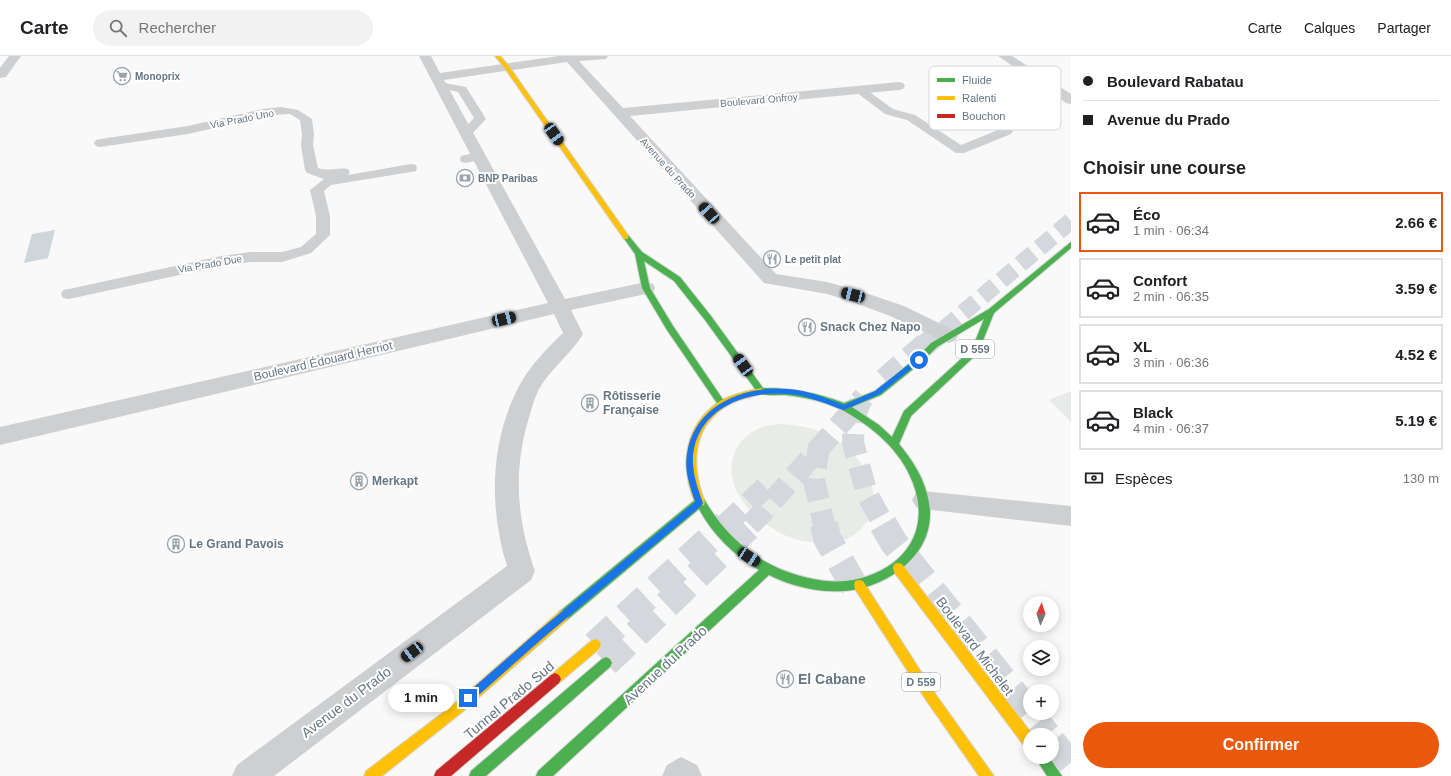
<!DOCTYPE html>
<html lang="fr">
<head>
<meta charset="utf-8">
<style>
  :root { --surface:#fff; --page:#f2f2f2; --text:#202124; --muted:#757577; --line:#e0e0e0; --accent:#ea580c }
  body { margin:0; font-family:Helvetica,sans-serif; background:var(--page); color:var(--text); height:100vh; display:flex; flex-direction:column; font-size:15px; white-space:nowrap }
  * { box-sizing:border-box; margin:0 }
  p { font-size:13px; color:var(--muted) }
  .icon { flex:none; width:22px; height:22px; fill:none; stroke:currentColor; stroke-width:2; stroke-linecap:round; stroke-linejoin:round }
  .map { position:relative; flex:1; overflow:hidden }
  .panel { display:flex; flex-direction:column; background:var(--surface); width:380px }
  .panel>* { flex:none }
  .hud { display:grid; align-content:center; height:88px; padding:0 12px; background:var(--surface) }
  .needle { width:26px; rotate:3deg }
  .controls { position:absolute; left:1023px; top:540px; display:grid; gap:8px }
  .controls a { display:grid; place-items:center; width:36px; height:36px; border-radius:50%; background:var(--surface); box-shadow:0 2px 10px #0003; font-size:20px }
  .end { position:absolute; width:18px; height:18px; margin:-9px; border:5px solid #1a73e8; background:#fff; box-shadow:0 0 0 2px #fff }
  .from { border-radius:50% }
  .bubble { position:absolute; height:28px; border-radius:14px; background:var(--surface); box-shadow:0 2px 10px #0003; font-size:13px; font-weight:800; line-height:28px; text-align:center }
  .car { position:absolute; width:12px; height:24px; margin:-12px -6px; border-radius:5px; box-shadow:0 0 3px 1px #0007; background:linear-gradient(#222 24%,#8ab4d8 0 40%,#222 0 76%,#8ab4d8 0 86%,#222 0) }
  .hud b { display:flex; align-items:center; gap:14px; height:38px; font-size:15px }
  .hud b+b { border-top:1px solid var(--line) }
  .hud i { width:10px; height:10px; background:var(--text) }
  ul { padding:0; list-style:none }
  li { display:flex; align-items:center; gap:12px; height:60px; margin:0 8px 6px; padding:0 4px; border:2px solid var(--line); border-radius:0px }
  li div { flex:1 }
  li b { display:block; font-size:15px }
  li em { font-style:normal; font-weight:800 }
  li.selected { border-color:var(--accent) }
  li>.icon { width:36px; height:36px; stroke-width:1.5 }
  h2 { padding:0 12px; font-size:18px; line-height:48px }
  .pay { display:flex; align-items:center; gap:10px; height:44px; padding:0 12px; font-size:15px }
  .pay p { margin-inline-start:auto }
  .primary-button { display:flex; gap:8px; margin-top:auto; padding:8px 12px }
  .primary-button a { flex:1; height:46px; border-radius:24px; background:var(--accent); color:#fff; font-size:16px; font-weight:800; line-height:46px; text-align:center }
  header { display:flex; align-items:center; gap:24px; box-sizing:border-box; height:56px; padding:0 20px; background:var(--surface); border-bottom:1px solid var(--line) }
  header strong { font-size:19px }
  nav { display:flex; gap:22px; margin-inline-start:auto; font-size:14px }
  .search { width:280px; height:36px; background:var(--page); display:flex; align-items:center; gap:10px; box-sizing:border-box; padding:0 14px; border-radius:22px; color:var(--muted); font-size:15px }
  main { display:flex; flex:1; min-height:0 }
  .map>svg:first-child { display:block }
</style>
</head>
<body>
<header>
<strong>Carte</strong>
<div class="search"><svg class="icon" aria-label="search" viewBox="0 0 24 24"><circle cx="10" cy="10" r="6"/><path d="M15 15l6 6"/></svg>Rechercher</div>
<nav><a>Carte</a><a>Calques</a><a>Partager</a></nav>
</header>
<main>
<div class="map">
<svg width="1071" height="720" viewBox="0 0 1071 720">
  <rect width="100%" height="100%" fill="#f9f9f9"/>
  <path fill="#e8e9e9" d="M1071,335V366L1049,344Z"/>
  <path fill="#e8ebe6" d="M781,368C795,369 809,371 822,376C851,389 878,418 873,451C873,453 873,457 872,460C870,463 867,466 864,469C859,477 846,485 836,486C820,487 804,487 789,481C759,469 724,437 733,402C737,387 746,378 760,372C766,369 774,369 781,368Z"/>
  <path fill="#ced6d9" d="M55,174L48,202L24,207L32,178Z"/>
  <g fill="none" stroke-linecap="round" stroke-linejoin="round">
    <path stroke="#d4d8dc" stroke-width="17" stroke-dasharray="17 8" stroke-linecap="butt" d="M944,273L1071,165"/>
    <g stroke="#d4d8dc" stroke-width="22" stroke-dasharray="22 11" stroke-linecap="butt">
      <path d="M924,290L946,272"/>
      <path d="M884,323L934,280"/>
      <path d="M860,346L854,363L853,387L867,438L884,469"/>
      <path d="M819,390L814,424L824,469"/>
      <path d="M725,469L770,427"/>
      <path d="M750,469L763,456L864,341"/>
    </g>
    <g stroke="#d4d8dc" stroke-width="28" stroke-dasharray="28 14" stroke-linecap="butt">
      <path d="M824,468L827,482L861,542"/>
      <path d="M883,468L894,487L1047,679"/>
      <path d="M595,589L726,468"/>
      <path d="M606,607L751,468"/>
      <path d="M1052,686L1071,709"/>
    </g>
    <g stroke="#d5d6d7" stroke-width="2">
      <g id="fast">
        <path d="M624,179H628L642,196L680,221L711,260L763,332C792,332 818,337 844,347L875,335L916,302L931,287L989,253L1071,186V192L994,257L978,297L911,360L899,388C915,407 929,431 930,456C931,502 885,532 844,535C819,537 791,530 769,519L553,720H536L538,715L759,514C734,499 713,479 699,453L567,564L563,566L559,564L557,560L559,556L696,443L700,442L704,443C722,474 747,499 780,513C799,521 824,527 845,525C898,519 933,480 913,427C901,394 871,369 840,353C823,345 804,341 785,339C776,339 766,340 758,337L705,264L674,225L644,205L650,232L673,270L726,348L725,350H719L667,274L642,232L635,198L623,181ZM984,263L972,293L904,355L892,381L879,369L852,351L881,339L922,306L937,291Z"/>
        <path d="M606,601L610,603L612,607L610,611L486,720H469L471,715L602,603Z"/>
        <path d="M1035,701H1049L1062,720H1047Z"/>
      </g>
    </g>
    <g stroke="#d5d6d7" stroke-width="2">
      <g id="slow">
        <path d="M495,0H500L508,9L628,179V183H624L504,11Z"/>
        <path d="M761,332L765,335L764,337C753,341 742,342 732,347C692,367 690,409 705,446L704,449L700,450L696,449C679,411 683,370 720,345C732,338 747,335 761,332Z"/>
        <path d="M898,507L902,508L1033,679H1030V692L1025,691L894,516L893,512L894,508Z"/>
        <path d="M859,524L863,525L934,636L994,720H979L926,644L855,533L854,529L855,525Z"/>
        <path d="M563,554L567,556L569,560L567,564L461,657L382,720H364L366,715L453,649L559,556Z"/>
        <path d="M595,583L599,585L601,589L599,593L559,627L555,629L551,627L549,623L551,619L591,585Z"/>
      </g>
    </g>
    <g stroke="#d5d6d7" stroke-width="2">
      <path id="jam" d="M555,617L559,619L561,623L559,627L451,720H434L436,715L551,619Z"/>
    </g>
    <g fill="#cecfd0" fill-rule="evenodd">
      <path d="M440,26L466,31L486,63L470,80H462L460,77L474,62L458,36L436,31L435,29Z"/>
      <path d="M860,31L864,32L893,53L915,59L961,89L998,74L952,43L950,41L952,39H960L1013,75L1011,78L964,97H956L907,64L885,58L856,36L854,34L856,32Z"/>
      <path d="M281,51L298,54L312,63L314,79L313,89L318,112C330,116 337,111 348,113L350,116L348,119L411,108L416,109L417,112L416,115L411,116L331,129L324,135L330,160V179L311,197L282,206H251L221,210L69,243L63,242L61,238L63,234L69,233L221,200L251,196H282L301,191L316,178V160L310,134L324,123L307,117L305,114L301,89L302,79L300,64L290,58L272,59L188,78L100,91L96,90L94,87L96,84L100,83L188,70L262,53Z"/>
      <path d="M479,96L483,97L485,100L483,103L466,107L461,106L460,103L461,100Z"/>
      <path d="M923,435L1071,450V470L923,453L916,451L912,444L916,437Z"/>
    </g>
    <g fill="#cecfd0" fill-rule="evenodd">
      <path d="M9,0H21L6,21L0,22V12Z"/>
      <path d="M419,0H431L440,17L559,0H608L606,3L579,5L623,52L899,26L903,27L905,30L903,33L899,34L630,60L776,218L827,226L860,235L904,250L955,275L958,280L955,285L948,287L890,260L847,244L827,238L764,227L567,6L444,24L565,243L646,226L653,228L655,232L653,236L646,238L571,254L583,278C572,297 551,312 539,333C534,343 531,354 528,365C513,417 517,464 535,515L531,524L274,720H232L237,709L507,510C488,450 490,379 523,323C534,306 548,291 563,277L554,258L0,389V371L548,247Z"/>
      <path d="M998,0H1012L1071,38V48L1066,47Z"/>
      <path d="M681,701L697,709L702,720H662L667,709Z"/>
    </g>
    <use href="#fast" fill="#4caf50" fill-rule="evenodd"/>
    <use href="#slow" fill="#ffc107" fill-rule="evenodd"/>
    <use href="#jam" fill="#c62828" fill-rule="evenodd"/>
  </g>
  <path fill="#1a73e8" d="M917,302H919L922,304L880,338L844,354C825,348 808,339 788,338C747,334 698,352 693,399C692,416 697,431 703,447L702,449L543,582L472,645L468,647L465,645L464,642L465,639L537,576L695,446C690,430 684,415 687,398C694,349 744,329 788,333C808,334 825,342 844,349L875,335Z"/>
  <defs>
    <g id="supermarket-ring" transform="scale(0.9)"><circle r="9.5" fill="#fff" stroke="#99a4ac" stroke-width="1.5"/><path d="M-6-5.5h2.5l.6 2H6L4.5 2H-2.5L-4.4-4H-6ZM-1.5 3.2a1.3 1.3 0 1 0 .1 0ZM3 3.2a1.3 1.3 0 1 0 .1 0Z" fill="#99a4ac"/></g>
    <g id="bank-ring" transform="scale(0.9)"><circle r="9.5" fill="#fff" stroke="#99a4ac" stroke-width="1.5"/><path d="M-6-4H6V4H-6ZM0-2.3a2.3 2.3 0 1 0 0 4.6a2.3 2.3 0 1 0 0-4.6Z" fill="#99a4ac"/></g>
    <g id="restaurant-ring" transform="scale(0.9)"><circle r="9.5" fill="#fff" stroke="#99a4ac" stroke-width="1.5"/><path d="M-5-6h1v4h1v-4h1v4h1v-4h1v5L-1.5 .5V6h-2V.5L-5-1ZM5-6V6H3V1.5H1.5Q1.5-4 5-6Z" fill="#99a4ac"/></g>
    <g id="building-ring" transform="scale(0.9)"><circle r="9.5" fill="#fff" stroke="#99a4ac" stroke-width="1.5"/><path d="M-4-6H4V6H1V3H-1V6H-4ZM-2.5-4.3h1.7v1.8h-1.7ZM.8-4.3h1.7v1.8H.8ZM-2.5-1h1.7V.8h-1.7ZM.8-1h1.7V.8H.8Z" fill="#99a4ac"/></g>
  </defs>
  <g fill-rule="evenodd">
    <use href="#supermarket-ring" x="122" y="20"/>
    <use href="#bank-ring" x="465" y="122"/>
    <use href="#restaurant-ring" x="772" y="203"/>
    <use href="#restaurant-ring" x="807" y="271"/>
    <use href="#building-ring" x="590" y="347"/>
    <use href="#building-ring" x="359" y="425"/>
    <use href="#building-ring" x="176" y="488"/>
    <use href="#restaurant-ring" x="785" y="623"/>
  </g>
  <g text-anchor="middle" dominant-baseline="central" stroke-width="4" stroke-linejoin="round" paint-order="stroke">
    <g font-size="10" font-weight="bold" fill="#657683" stroke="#fff" text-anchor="start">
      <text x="135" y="20">Monoprix</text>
      <text x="478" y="122">BNP Paribas</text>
      <text x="785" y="203">Le petit plat</text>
    </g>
    <g font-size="10" fill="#657683" stroke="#fff">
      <text transform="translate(759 44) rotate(-5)">Boulevard Onfroy</text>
      <text transform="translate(242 63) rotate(-11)">Via Prado Uno</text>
      <text transform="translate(668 112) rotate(48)">Avenue du Prado</text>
      <text transform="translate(210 208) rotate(-10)">Via Prado Due</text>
    </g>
    <g fill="#fff" stroke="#939fa8" stroke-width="1">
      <rect x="956" y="284" width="38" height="18" rx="3"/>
      <rect x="902" y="617" width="38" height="18" rx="3"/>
    </g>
    <g font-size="11" font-weight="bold" fill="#657683">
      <text x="975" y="293">D 559</text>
      <text x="921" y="626">D 559</text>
    </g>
    <g font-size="12" font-weight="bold" fill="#657683" stroke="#fff" text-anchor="start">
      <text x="820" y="271">Snack Chez Napo</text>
      <text x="603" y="340">Rôtisserie<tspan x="603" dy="14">Française</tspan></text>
      <text x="372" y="425">Merkapt</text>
      <text x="189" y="488">Le Grand Pavois</text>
    </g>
    <g font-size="12" fill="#657683" stroke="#fff">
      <text transform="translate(323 305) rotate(-13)">Boulevard Édouard Herriot</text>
    </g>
    <g font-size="14" fill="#657683" stroke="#fff">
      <text transform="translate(975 590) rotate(53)">Boulevard Michelet</text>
      <text transform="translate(665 609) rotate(-43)">Avenue du Prado</text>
      <text transform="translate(509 644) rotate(-40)">Tunnel Prado Sud</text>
      <text transform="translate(346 646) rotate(-37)">Avenue du Prado</text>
    </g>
    <g font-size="14" font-weight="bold" fill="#657683" stroke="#fff" text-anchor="start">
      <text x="798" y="623">El Cabane</text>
    </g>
  </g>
  <rect x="929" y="10" width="132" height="64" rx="6" fill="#fff" stroke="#d1d6da" stroke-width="1"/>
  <rect x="937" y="22" width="18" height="4" fill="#4caf50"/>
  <rect x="937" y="40" width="18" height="4" fill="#ffc107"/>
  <rect x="937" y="58" width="18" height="4" fill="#c62828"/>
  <g font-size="11" fill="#657683">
    <text x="962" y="28">Fluide</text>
    <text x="962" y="46">Ralenti</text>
    <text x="962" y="64">Bouchon</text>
  </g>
</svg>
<div class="controls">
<a><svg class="needle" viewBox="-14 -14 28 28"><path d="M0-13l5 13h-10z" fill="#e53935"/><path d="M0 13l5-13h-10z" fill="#757577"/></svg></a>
<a><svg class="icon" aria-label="layers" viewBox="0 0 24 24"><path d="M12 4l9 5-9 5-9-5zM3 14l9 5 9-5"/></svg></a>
<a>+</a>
<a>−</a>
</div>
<i class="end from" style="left:919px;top:304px"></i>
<i class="end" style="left:468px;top:642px"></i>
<div class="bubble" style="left:388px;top:628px;width:66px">1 min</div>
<i class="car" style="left:554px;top:78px;rotate:145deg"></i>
<i class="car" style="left:709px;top:157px;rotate:318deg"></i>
<i class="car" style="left:853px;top:239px;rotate:284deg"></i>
<i class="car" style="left:504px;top:263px;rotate:77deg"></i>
<i class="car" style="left:743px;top:309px;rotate:324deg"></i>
<i class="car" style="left:749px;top:501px;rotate:123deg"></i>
<i class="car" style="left:412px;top:596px;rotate:233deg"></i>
</div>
<section class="panel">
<div class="hud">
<b><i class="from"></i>Boulevard Rabatau</b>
<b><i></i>Avenue du Prado</b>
</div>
<h2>Choisir une course</h2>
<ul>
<li class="selected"><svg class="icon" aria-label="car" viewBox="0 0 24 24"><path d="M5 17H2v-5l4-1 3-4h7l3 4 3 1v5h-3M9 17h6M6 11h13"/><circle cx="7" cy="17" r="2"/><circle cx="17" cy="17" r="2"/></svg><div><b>Éco</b><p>1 min · 06:34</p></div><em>2.66 €</em></li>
<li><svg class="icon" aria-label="car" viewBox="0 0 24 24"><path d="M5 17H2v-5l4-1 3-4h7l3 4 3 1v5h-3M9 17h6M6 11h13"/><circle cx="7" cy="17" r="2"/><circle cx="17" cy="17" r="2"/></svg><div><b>Confort</b><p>2 min · 06:35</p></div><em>3.59 €</em></li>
<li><svg class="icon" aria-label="car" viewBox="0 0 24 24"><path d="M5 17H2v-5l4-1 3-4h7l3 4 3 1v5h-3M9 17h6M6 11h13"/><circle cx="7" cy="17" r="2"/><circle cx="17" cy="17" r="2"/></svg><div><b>XL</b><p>3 min · 06:36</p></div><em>4.52 €</em></li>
<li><svg class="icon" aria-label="car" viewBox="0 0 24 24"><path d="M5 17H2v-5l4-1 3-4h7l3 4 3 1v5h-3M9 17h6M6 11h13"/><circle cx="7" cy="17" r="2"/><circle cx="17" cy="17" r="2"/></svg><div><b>Black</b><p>4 min · 06:37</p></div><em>5.19 €</em></li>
</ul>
<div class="pay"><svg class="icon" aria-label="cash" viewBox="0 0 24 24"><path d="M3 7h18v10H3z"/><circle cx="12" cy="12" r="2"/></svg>Espèces<p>130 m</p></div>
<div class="primary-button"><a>Confirmer</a></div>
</section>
</main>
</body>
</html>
